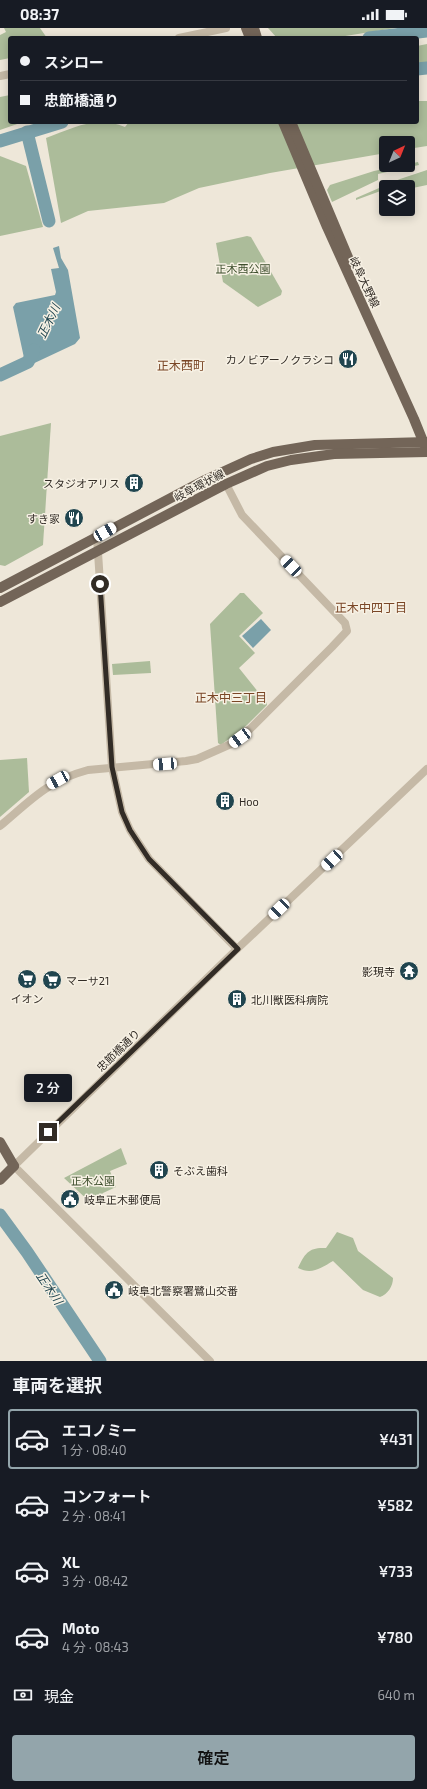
<!DOCTYPE html>
<html lang="ja">
<head>
<meta charset="utf-8">
<style>
  :root { --surface:#171b24; --page:#20242c; --text:#f1f3f6; --muted:#9ea1a6; --line:#363941; --accent:#93a5ab }
  body { margin:0; font-family:"Exo 2","Noto Sans JP",sans-serif; background:var(--page); color:var(--text); height:100vh; display:flex; flex-direction:column; font-size:15px; white-space:nowrap }
  * { box-sizing:border-box; margin:0 }
  p { font-size:13px; color:var(--muted) }
  .icon { flex:none; width:22px; height:22px; fill:none; stroke:currentColor; stroke-width:2; stroke-linecap:round; stroke-linejoin:round }
  .map { position:relative; height:1333px; overflow:hidden }
  .drawer { display:flex; flex-direction:column; background:var(--surface); flex:1 }
  .drawer>* { flex:none }
  .hud { position:absolute; left:8px; top:8px; width:411px; height:88px; border-radius:4px; box-shadow:0 2px 10px #0003; display:grid; align-content:center; height:88px; padding:0 12px; background:var(--surface) }
  .needle { width:26px; rotate:43deg }
  .controls { position:absolute; left:379px; top:108px; display:grid; gap:8px }
  .controls a { display:grid; place-items:center; width:36px; height:36px; border-radius:4px; background:var(--surface); box-shadow:0 2px 10px #0003; font-size:20px }
  .end { position:absolute; width:18px; height:18px; margin:-9px; border:5px solid #322c26; background:#fff; box-shadow:0 0 0 2px #fff }
  .from { border-radius:50% }
  .bubble { position:absolute; height:28px; border-radius:4px; background:var(--surface); box-shadow:0 2px 10px #0003; font-size:13px; font-weight:600; line-height:28px; text-align:center }
  .car { position:absolute; width:12px; height:24px; margin:-12px -6px; border-radius:5px; box-shadow:0 0 3px 1px #0007; background:linear-gradient(#fff 24%,#345 0 40%,#fff 0 76%,#345 0 86%,#fff 0) }
  .hud b { display:flex; align-items:center; gap:14px; height:38px; font-size:15px }
  .hud b+b { border-top:1px solid var(--line) }
  .hud i { width:10px; height:10px; background:var(--text) }
  ul { padding:0; list-style:none }
  li { display:flex; align-items:center; gap:12px; height:60px; margin:0 8px 6px; padding:0 4px; border:2px solid transparent; border-radius:4px }
  li div { flex:1 }
  li b { display:block; font-size:15px }
  li em { font-style:normal; font-weight:600 }
  li.active { border-color:var(--accent) }
  li>.icon { width:36px; height:36px; stroke-width:1.5 }
  h2 { padding:0 12px; font-size:18px; line-height:48px }
  .pay { display:flex; align-items:center; gap:10px; height:44px; padding:0 12px; font-size:15px }
  .pay p { margin-inline-start:auto }
  .primary-button { display:flex; gap:8px; margin-top:auto; padding:8px 12px }
  .primary-button a { flex:1; height:46px; border-radius:4px; background:var(--accent); color:#111; font-size:16px; font-weight:600; line-height:46px; text-align:center }
  .status { display:flex; justify-content:space-between; align-items:center; height:28px; padding:0 20px; background:var(--surface); direction:ltr }
  .status svg { height:11px; fill:currentColor }
  .map>svg:first-child { display:block }
</style>
</head>
<body>
<div class="status"><b>08:37</b><svg viewBox="0 0 49 12"><path d="M0 12V9h3v3zM5 12V6h3v6zM10 12V3h3v9zM15 12V0h3v12zM26 1h20v11H26zM47 4h2v5h-2z"/></svg></div>
<div class="map">
<svg width="427" height="1333" viewBox="0 0 427 1333">
  <rect width="100%" height="100%" fill="#eee7d9"/>
  <g fill="#acbc9a">
    <path d="M4,0H40L47,10H10V30L0,32V7L6,4Z"/>
    <path d="M268,0H395L333,10H277Z"/>
    <path d="M427,16V43L417,44V18Z"/>
    <path d="M10,67V94H23L0,102V69Z"/>
    <path d="M417,73H427V118L408,121V115H386V125L270,145L199,160L164,175L88,183L61,195L46,110C73,100 96,87 125,99L129,94H417Z"/>
    <path d="M0,128L26,138L43,199L0,208Z"/>
    <path d="M418,134L419,137L378,146V152L332,174L327,162L330,157L374,143Z"/>
    <path d="M427,142V157L408,161V159H386V161L356,172V170L400,151Z"/>
    <path d="M247,208L251,209L282,263L281,267L258,279L223,254L216,215Z"/>
    <path d="M51,395L43,517L5,538L0,537V408Z"/>
    <path d="M240,565H244L263,585L239,608L255,625L239,640L267,675V677L247,697L221,717L218,715L210,596Z"/>
    <path d="M150,633L151,645L113,647L112,636Z"/>
    <path d="M27,730L29,764L0,789V732Z"/>
    <path d="M121,1120L127,1136L110,1143L116,1159L103,1165L92,1176L64,1150Z"/>
    <path d="M337,1204L353,1210L358,1223L393,1250C393,1258 388,1266 380,1269L363,1262L333,1233C321,1240 312,1247 298,1240C305,1225 309,1219 326,1220Z"/>
  </g>
  <g fill="#7aa0a9">
    <path d="M59,218L61,230L68,242L80,310L75,316L26,339L13,279L16,275L55,267L56,264L51,241L59,240L53,220Z"/>
    <path d="M261,591L271,602L253,620L242,608Z"/>
  </g>
  <g fill="none" stroke-linecap="round" stroke-linejoin="round">
    <g stroke="#7aa0a9" stroke-width="13">
      <path d="M369,10L427,3"/>
      <path d="M417,41L427,40"/>
      <path d="M27,104L49,193"/>
      <path d="M0,113L62,94"/>
      <path d="M0,347L28,334L34,322"/>
      <path d="M0,1187L27,1224L100,1333"/>
    </g>
    <g stroke="#c5b9a6" stroke-width="8">
      <path d="M179,10L226,0"/>
      <path d="M0,48L10,46"/>
      <path d="M97,509L112,739L122,784L130,802L149,831L237,921"/>
      <path d="M0,798C31,772 47,753 88,742L186,733L197,731L231,716L250,701L332,619L347,603L345,595L242,487L226,456"/>
      <path d="M210,1333L14,1138L237,921L427,741"/>
    </g>
    <g stroke="#736558" stroke-width="10">
      <path d="M246,0L250,10"/>
      <path d="M254,0L257,10"/>
      <path d="M283,94L327,199L414,391L425,418"/>
      <path d="M291,94L350,234"/>
      <path d="M0,560L205,452L251,431L273,424L315,417L427,414"/>
      <path d="M0,574L226,456L267,438L291,432L334,426L427,424"/>
      <path d="M0,1114L14,1138"/>
      <path d="M0,1152L14,1138"/>
    </g>
  </g>
  <g fill="none" stroke-linecap="round" stroke-linejoin="round">
    <path stroke="#322c26" stroke-width="5" d="M48,1104L238,921L149,831L130,802L122,784L112,739L100,556"/>
  </g>
  <defs>
    <g id="restaurant-disc" transform="scale(1)"><circle r="9.5" fill="#20454f" stroke="#f7f1e4"/><path d="M-5-6h1v4h1v-4h1v4h1v-4h1v5L-1.5 .5V6h-2V.5L-5-1ZM5-6V6H3V1.5H1.5Q1.5-4 5-6Z" fill="#fff"/></g>
    <g id="building-disc" transform="scale(1)"><circle r="9.5" fill="#20454f" stroke="#f7f1e4"/><path d="M-4-6H4V6H1V3H-1V6H-4ZM-2.5-4.3h1.7v1.8h-1.7ZM.8-4.3h1.7v1.8H.8ZM-2.5-1h1.7V.8h-1.7ZM.8-1h1.7V.8H.8Z" fill="#fff"/></g>
    <g id="temple-disc" transform="scale(1)"><circle r="9.5" fill="#20454f" stroke="#f7f1e4"/><path d="M0-6L5-2H3V0L6.5 2.5H4V6H1.5V3h-3V6H-4V2.5H-6.5L-3 0V-2H-5Z" fill="#fff"/></g>
    <g id="supermarket-disc" transform="scale(1)"><circle r="9.5" fill="#20454f" stroke="#f7f1e4"/><path d="M-6-5.5h2.5l.6 2H6L4.5 2H-2.5L-4.4-4H-6ZM-1.5 3.2a1.3 1.3 0 1 0 .1 0ZM3 3.2a1.3 1.3 0 1 0 .1 0Z" fill="#fff"/></g>
    <g id="civic-disc" transform="scale(1)"><circle r="9.5" fill="#20454f" stroke="#f7f1e4"/><path d="M-.6-6.5H3V-4.5H.6V-3L4-1V1h2V6H-6V1h2V-1L-.6-3ZM-1.2 2.5V6h2.4V2.5Z" fill="#fff"/></g>
  </defs>
  <g fill-rule="evenodd">
    <use href="#restaurant-disc" x="348" y="331"/>
    <use href="#building-disc" x="134" y="455"/>
    <use href="#restaurant-disc" x="74" y="490"/>
    <use href="#building-disc" x="225" y="773"/>
    <use href="#temple-disc" x="409" y="943"/>
    <use href="#supermarket-disc" x="27" y="951"/>
    <use href="#supermarket-disc" x="52" y="952"/>
    <use href="#building-disc" x="237" y="971"/>
    <use href="#building-disc" x="159" y="1142"/>
    <use href="#civic-disc" x="70" y="1171"/>
    <use href="#civic-disc" x="114" y="1262"/>
  </g>
  <g text-anchor="middle" dominant-baseline="central" stroke-width="3" stroke-linejoin="round" paint-order="stroke">
    <g font-size="11" fill="#3d4e2c" stroke="#f7f1e4">
      <text x="243" y="240">正木西公園</text>
      <text x="93" y="1152">正木公園</text>
    </g>
    <g font-size="11" fill="#322c26" stroke="#f7f1e4">
      <text transform="translate(365 254) rotate(65)">岐阜大野線</text>
      <text transform="translate(199 457) rotate(-28)">岐阜環状線</text>
      <text transform="translate(118 1022) rotate(-44)">忠節橋通り</text>
    </g>
    <g font-size="11" fill="#322c26" stroke="#f7f1e4" text-anchor="start">
      <text x="334" y="331" text-anchor="end">カノビアーノクラシコ</text>
      <text x="120" y="455" text-anchor="end">スタジオアリス</text>
      <text x="60" y="490" text-anchor="end">すき家</text>
      <text x="239" y="773">Hoo</text>
      <text x="395" y="943" text-anchor="end">影現寺</text>
      <text x="66" y="952">マーサ21</text>
      <text x="27" y="970" text-anchor="middle">イオン</text>
      <text x="251" y="971">北川獣医科病院</text>
      <text x="173" y="1142">そぶえ歯科</text>
      <text x="84" y="1171">岐阜正木郵便局</text>
      <text x="128" y="1262">岐阜北警察署鷺山交番</text>
    </g>
    <g font-size="12" font-style="italic" fill="#20454f" stroke="#f7f1e4">
      <text transform="translate(48 293) rotate(-64)">正木川</text>
      <text transform="translate(50 1260) rotate(56)">正木川</text>
    </g>
    <g font-size="12" fill="#7a4626" stroke="#f7f1e4">
      <text x="181" y="337">正木西町</text>
      <text x="371" y="579">正木中四丁目</text>
      <text x="231" y="669">正木中三丁目</text>
    </g>
  </g>
</svg>
<div class="controls">
<a><svg class="needle" viewBox="-14 -14 28 28"><path d="M0-13l5 13h-10z" fill="#e53935"/><path d="M0 13l5-13h-10z" fill="#9ea1a6"/></svg></a>
<a><svg class="icon" aria-label="layers" viewBox="0 0 24 24"><path d="M12 4l9 5-9 5-9-5zM3 14l9 5 9-5"/></svg></a>
</div>
<i class="end from" style="left:100px;top:556px"></i>
<i class="end" style="left:48px;top:1104px"></i>
<div class="bubble" style="left:24px;top:1046px;width:48px">2 分</div>
<i class="car" style="left:105px;top:504px;rotate:60deg"></i>
<i class="car" style="left:291px;top:538px;rotate:316deg"></i>
<i class="car" style="left:240px;top:710px;rotate:234deg"></i>
<i class="car" style="left:165px;top:736px;rotate:266deg"></i>
<i class="car" style="left:58px;top:752px;rotate:241deg"></i>
<i class="car" style="left:332px;top:832px;rotate:227deg"></i>
<i class="car" style="left:279px;top:881px;rotate:226deg"></i>
<div class="hud">
<b><i class="from"></i>スシロー</b>
<b><i></i>忠節橋通り</b>
</div>
</div>
<section class="drawer">
<h2>車両を選択</h2>
<ul>
<li class="active"><svg class="icon" aria-label="car" viewBox="0 0 24 24"><path d="M5 17H2v-5l4-1 3-4h7l3 4 3 1v5h-3M9 17h6M6 11h13"/><circle cx="7" cy="17" r="2"/><circle cx="17" cy="17" r="2"/></svg><div><b>エコノミー</b><p>1 分 · 08:40</p></div><em>¥431</em></li>
<li><svg class="icon" aria-label="car" viewBox="0 0 24 24"><path d="M5 17H2v-5l4-1 3-4h7l3 4 3 1v5h-3M9 17h6M6 11h13"/><circle cx="7" cy="17" r="2"/><circle cx="17" cy="17" r="2"/></svg><div><b>コンフォート</b><p>2 分 · 08:41</p></div><em>¥582</em></li>
<li><svg class="icon" aria-label="car" viewBox="0 0 24 24"><path d="M5 17H2v-5l4-1 3-4h7l3 4 3 1v5h-3M9 17h6M6 11h13"/><circle cx="7" cy="17" r="2"/><circle cx="17" cy="17" r="2"/></svg><div><b>XL</b><p>3 分 · 08:42</p></div><em>¥733</em></li>
<li><svg class="icon" aria-label="car" viewBox="0 0 24 24"><path d="M5 17H2v-5l4-1 3-4h7l3 4 3 1v5h-3M9 17h6M6 11h13"/><circle cx="7" cy="17" r="2"/><circle cx="17" cy="17" r="2"/></svg><div><b>Moto</b><p>4 分 · 08:43</p></div><em>¥780</em></li>
</ul>
<div class="pay"><svg class="icon" aria-label="cash" viewBox="0 0 24 24"><path d="M3 7h18v10H3z"/><circle cx="12" cy="12" r="2"/></svg>現金<p>640 m</p></div>
<div class="primary-button"><a>確定</a></div>
</section>
</body>
</html>
